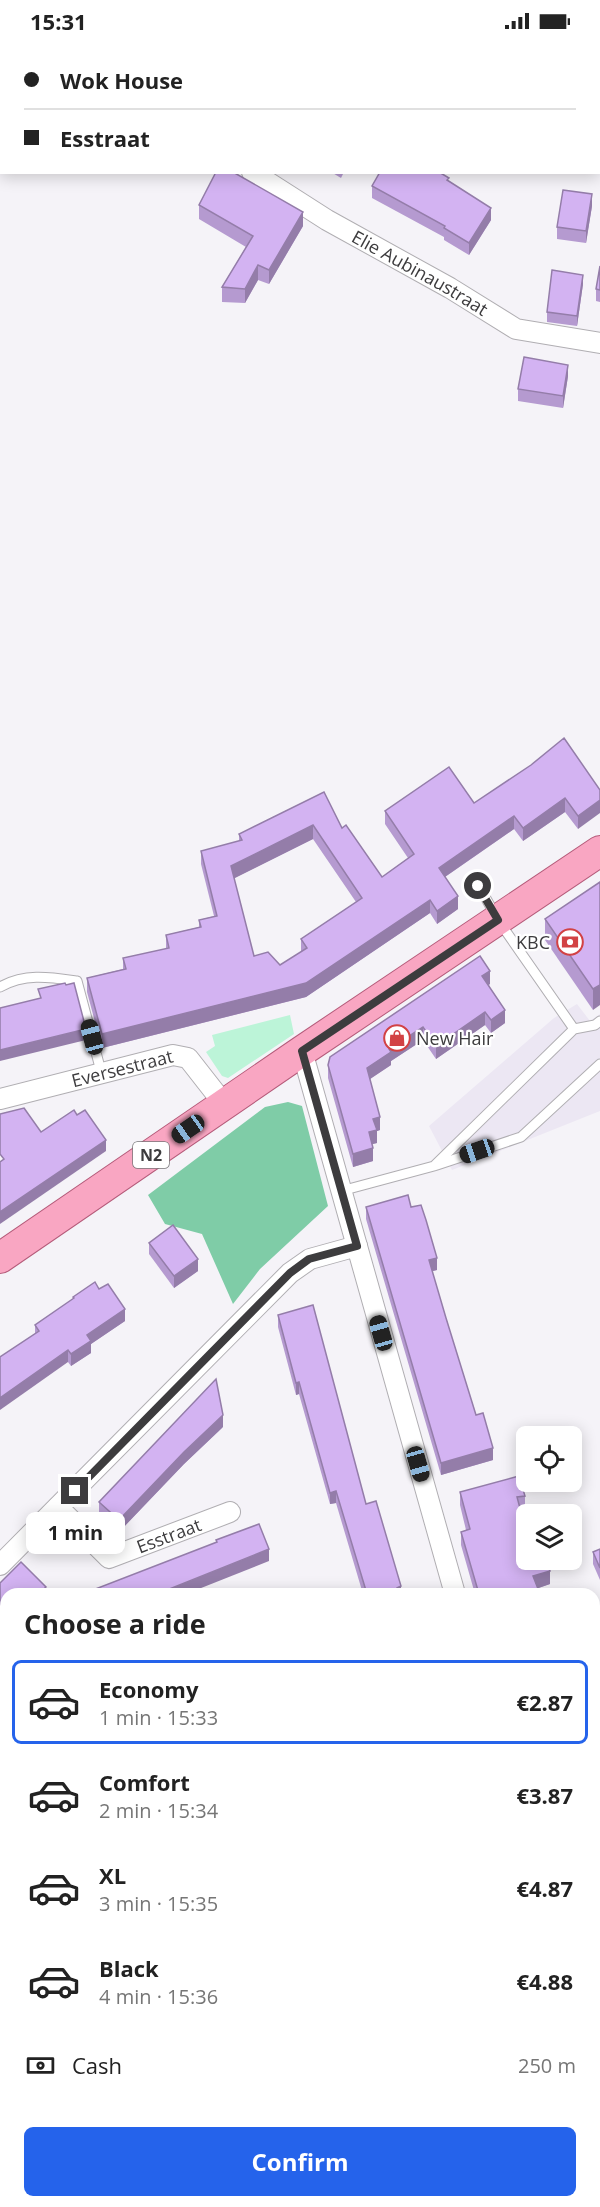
<!DOCTYPE html>
<html lang="en">
<head>
<meta charset="utf-8">
<style>
  :root { --surface:#fff; --page:#f2f2f2; --text:#222; --muted:#767676; --line:#e0e0e0; --accent:#2563eb }
  body { margin:0; font-family:"Open Sans",sans-serif; background:var(--page); color:var(--text); height:100vh; display:flex; flex-direction:column; font-size:22px; white-space:nowrap }
  * { box-sizing:border-box; margin:0 }
  p { font-size:20px; color:var(--muted) }
  .icon { flex:none; width:33px; height:33px; fill:none; stroke:currentColor; stroke-width:2; stroke-linecap:round; stroke-linejoin:round }
  .map { position:relative; flex:1; overflow:hidden }
  .panel { position:absolute; left:0px; top:1546px; width:600px; height:620px; display:flex; flex-direction:column; background:var(--surface); border-radius:18px 18px 0 0; box-shadow:0 3px 15px #0003 }
  .panel>* { flex:none }
  .hud { position:absolute; left:0px; top:0px; width:600px; height:132px; box-shadow:0 3px 15px #0003; display:grid; align-content:center; height:132px; padding:0 24px; background:var(--surface) }
  .controls { position:absolute; left:516px; top:1384px; display:grid; gap:12px }
  .controls a { display:grid; place-items:center; width:66px; height:66px; border-radius:9px; background:var(--surface); box-shadow:0 3px 15px #0003; font-size:30px }
  .end { position:absolute; width:27px; height:27px; margin:-14px; border:8px solid #3d3c3e; background:#fff; box-shadow:0 0 0 3px #fff }
  .from { border-radius:50% }
  .bubble { position:absolute; height:42px; border-radius:9px; background:var(--surface); box-shadow:0 3px 15px #0003; font-size:20px; font-weight:700; line-height:42px; text-align:center }
  .car { position:absolute; width:18px; height:36px; margin:-18px -9px; border-radius:8px; box-shadow:0 0 4px 2px #0007; background:linear-gradient(#222 24%,#8ab4d8 0 40%,#222 0 76%,#8ab4d8 0 86%,#222 0) }
  .hud b { display:flex; align-items:center; gap:21px; height:57px; font-size:22px }
  .hud b+b { border-top:2px solid var(--line) }
  .hud i { width:15px; height:15px; background:var(--text) }
  ul { padding:0; list-style:none }
  li { display:flex; align-items:center; gap:18px; height:84px; margin:0 12px 9px; padding:0 12px; border:3px solid transparent; border-radius:9px }
  li div { flex:1 }
  li b { display:block; font-size:22px }
  li em { font-style:normal; font-weight:700 }
  li.selected { border-color:var(--accent) }
  li>.icon { width:54px; height:54px; stroke-width:1.5 }
  h2 { padding:0 24px; font-size:27px; line-height:72px }
  .pay { display:flex; align-items:center; gap:15px; height:66px; padding:0 24px; font-size:22px }
  .pay p { margin-inline-start:auto }
  .cta { display:flex; gap:12px; margin-top:auto; padding:12px 24px }
  .cta a { flex:1; height:69px; border-radius:9px; background:var(--accent); color:#fff; font-size:24px; font-weight:700; line-height:69px; text-align:center }
  .status { display:flex; justify-content:space-between; align-items:center; height:42px; padding:0 30px; background:var(--surface); direction:ltr }
  .status svg { height:16px; fill:currentColor }
  .map>svg:first-child { display:block }
</style>
</head>
<body>
<div class="status"><b>15:31</b><svg viewBox="0 0 49 12"><path d="M0 12V9h3v3zM5 12V6h3v6zM10 12V3h3v9zM15 12V0h3v12zM26 1h20v11H26zM47 4h2v5h-2z"/></svg></div>
<div class="map">
<svg width="600" height="2165" viewBox="0 0 600 2165">
  <rect width="100%" height="100%" fill="#f5f3f8"/>
  <path fill="#ece7f3" d="M577,962L590,979L600,972V1069L452,1128L429,1084L554,976Z"/>
  <g fill="#bcf4d8">
    <path d="M290,973L294,992L228,1036L222,1034L206,1010L215,1004L212,993Z"/>
    <path d="M6,1876V2153L0,2158V1879Z"/>
  </g>
  <g fill="#7fcca7">
    <path d="M288,1060L302,1064L328,1164L260,1227L233,1262L202,1192L165,1182L148,1153L265,1065Z"/>
    <path d="M600,1665V1894L594,1896V1667Z"/>
    <path d="M600,2122V2165H543L549,2160H594V2127Z"/>
    <path d="M34,2160H219L216,2165H27Z"/>
  </g>
  <g fill="none" stroke-linecap="round" stroke-linejoin="round">
    <g stroke="#b0aeb2" stroke-width="11">
      <g id="lane">
        <path d="M479,844L498,878L574,987"/>
        <path d="M0,945C25,931 49,935 77,939L102,1033"/>
        <path d="M437,1123L521,1095L600,1022"/>
        <path d="M341,1149L434,1124L574,987L595,983L600,979"/>
      </g>
    </g>
    <g stroke="#b0aeb2" stroke-width="22">
      <g id="street">
        <path d="M27,0L30,2"/>
        <path id="s1" d="M252,130L327,178L450,246L516,287L600,301"/>
        <path d="M302,1009L455,1552"/>
        <path id="s2" d="M0,1057L173,1013L188,1016L224,1062"/>
        <path id="s3" d="M58,1465L109,1516L230,1470"/>
        <path d="M0,1523L290,1231L310,1217L357,1204"/>
      </g>
    </g>
    <g stroke="#b0aeb2" stroke-width="29">
      <g id="secondary">
        <path d="M594,1615L600,1612"/>
        <path d="M0,1849L6,1846"/>
      </g>
    </g>
    <g stroke="#b55b7a" stroke-width="32">
      <path id="primary" d="M0,1216L302,1009L600,809"/>
    </g>
    <g stroke="#b55b7a" stroke-width="35">
      <g id="highway">
        <path d="M594,1930L600,1929"/>
        <path d="M594,1994L600,1990"/>
        <path d="M594,2063L600,2059"/>
        <path d="M254,2165L256,2160"/>
        <path d="M360,2165L367,2160"/>
        <path d="M460,2165L467,2160"/>
      </g>
    </g>
    <use href="#lane" stroke="#fff" stroke-width="9"/>
    <use href="#street" stroke="#fff" stroke-width="20"/>
    <use href="#secondary" stroke="#fff" stroke-width="27"/>
    <use href="#primary" stroke="#f9a6c2" stroke-width="30"/>
    <use href="#highway" stroke="#f56b9a" stroke-width="33"/>
  </g>
  <g fill="#b59ad0" fill-rule="evenodd">
    <path d="M103,0H129L128,2H106Z"/>
    <rect x="598" y="17" width="2" height="86"/>
    <path d="M331,130H344L341,136Z"/>
    <path d="M449,139L491,178L469,213L444,198V195L372,156V144Z"/>
    <path d="M199,163L303,184L269,242L258,238L245,261L222,260V245L246,205L199,177Z"/>
    <path d="M592,164L586,201L557,197V185Z"/>
    <path d="M600,224V260L596,259V247Z"/>
    <path d="M583,242L577,284L547,280V270Z"/>
    <path d="M568,334L563,366L518,359V347Z"/>
    <path d="M600,748L578,787L565,770L523,799L514,787L445,835L458,867L437,882L430,871L306,955L102,1006L87,950V936L123,927V916L166,907V893L199,885V878L214,874L201,822V809L239,799V792L324,750L342,786L382,835L408,816L385,782V769ZM313,797L356,860L301,897V910L280,923L254,914L234,836Z"/>
    <path d="M600,840L593,968L545,898V877Z"/>
    <path d="M490,942L489,943L505,981L491,991L485,983L436,1017L423,998L391,1019V1023L370,1037L380,1088L377,1089V1101L372,1102L373,1119L353,1125L328,1036V1023Z"/>
    <path d="M366,1165H411L437,1228L432,1229L446,1276L476,1373L493,1418L441,1433L366,1177Z"/>
    <path d="M149,1201L198,1229L174,1246L149,1212Z"/>
    <path d="M99,1247L125,1279L91,1302V1311L71,1324L68,1320L35,1291V1283L73,1257V1255Z"/>
    <path d="M278,1273L366,1462L401,1552H363L336,1461L330,1462L299,1352L296,1353L278,1285Z"/>
    <path d="M223,1385L184,1422L119,1490L99,1471V1460Z"/>
    <path d="M460,1450L525,1454V1467L521,1468L526,1518L550,1542L538,1546L540,1552H475L461,1503V1490L466,1488L460,1463Z"/>
    <path d="M600,1507V1538L593,1522V1510Z"/>
  </g>
  <g fill="#947da9">
    <path d="M592,152V164L586,201V189Z"/>
    <path d="M491,166V178L469,213V201Z"/>
    <path d="M303,170V184L269,242V228Z"/>
    <path d="M258,223V238L245,261V247Z"/>
    <path d="M583,233V242L577,284V274Z"/>
    <path d="M568,323V334L563,366V354Z"/>
    <path d="M565,756V770L523,799V786Z"/>
    <path d="M600,758V771L578,787V774Z"/>
    <path d="M514,774V787L439,839V826Z"/>
    <path d="M313,783V797L231,838V824Z"/>
    <path d="M458,854V867L437,882V869Z"/>
    <path d="M430,858V871L306,955L102,1006V992L306,941Z"/>
    <path d="M490,929V942L482,947V934Z"/>
    <path d="M600,943V963L593,968V947Z"/>
    <path d="M505,968V981L491,991V978Z"/>
    <path d="M485,970V983L436,1017V1004Z"/>
    <path d="M423,985V998L391,1019V1023L367,1039V1026L389,1007Z"/>
    <path d="M86,987V998L0,1019V1008Z"/>
    <path d="M380,1075V1088L377,1089V1101L369,1103V1090L373,1077Z"/>
    <path d="M106,1098V1109L0,1182V1170Z"/>
    <path d="M373,1106V1119L353,1125V1112Z"/>
    <path d="M437,1216V1228L429,1230V1218Z"/>
    <path d="M198,1217V1229L174,1246V1234Z"/>
    <path d="M125,1267V1279L91,1302V1311L71,1324V1312L87,1293Z"/>
    <path d="M68,1308V1320L0,1368V1356Z"/>
    <path d="M299,1340V1352L296,1353V1341Z"/>
    <path d="M223,1373V1385L184,1422L119,1490V1478L184,1410Z"/>
    <path d="M493,1406V1418L441,1433V1421Z"/>
    <path d="M336,1449V1461L330,1462V1451Z"/>
    <path d="M269,1507V1519L186,1552H157Z"/>
    <path d="M550,1529V1542L533,1548V1534Z"/>
    <path d="M401,1544V1552H397V1546Z"/>
    <path d="M46,1545V1552H38Z"/>
    <path d="M6,1580V1592L0,1598V1586Z"/>
    <path d="M6,1776V1788L0,1790V1778Z"/>
  </g>
  <g fill="#d3b3f2" stroke="#947da9" stroke-width="1.5" fill-rule="evenodd">
    <path d="M162,0H193L196,2H161Z"/>
    <rect x="598" y="17" width="2" height="65"/>
    <path d="M216,130H233L303,170L269,228L258,223L245,247L222,245L253,194L199,163Z"/>
    <path d="M380,130H439L449,136L447,138L491,166L469,201L444,186L445,184L372,144Z"/>
    <path d="M563,148L592,152L586,189L557,185Z"/>
    <path d="M600,224V248L596,247Z"/>
    <path d="M552,228L583,233L577,274L547,270Z"/>
    <path d="M524,315L568,323L563,354L518,347Z"/>
    <path d="M564,696L600,748V758L578,774L565,756L523,786L514,774L439,826L458,854L437,869L430,858L306,941L102,992L87,936L126,927L123,916L169,906L166,893L201,885L199,878L217,874L201,809L242,798L239,792L324,750L342,786L346,783L382,835L414,812L385,769L449,725L474,761L531,723ZM313,783L362,856L301,897L307,906L280,923L268,910L254,914L231,824Z"/>
    <path d="M600,840V943L593,947L545,877Z"/>
    <path d="M480,914L490,929L482,934L505,968L491,978L485,970L436,1004L423,985L389,1007L391,1010L367,1026L380,1075L373,1077L377,1088L369,1090L373,1106L353,1112L328,1023L330,1015Z"/>
    <path d="M65,941L66,943L74,941L86,987L0,1008V966L41,956L38,947Z"/>
    <path d="M24,1066L41,1090L74,1068L77,1073L85,1068L106,1098L0,1170V1120L4,1117L0,1112V1072Z"/>
    <path d="M408,1153L411,1165L421,1163L426,1178L437,1216L429,1218L446,1276L476,1373L483,1371L493,1406L441,1421L366,1165Z"/>
    <path d="M173,1183L198,1217L174,1234L149,1201Z"/>
    <path d="M95,1240L99,1247L108,1242L125,1267L87,1293L91,1299L71,1312L68,1308L0,1356V1315L39,1289L35,1283L74,1256L73,1255Z"/>
    <path d="M313,1263L366,1462L376,1459L401,1544L397,1546L399,1552H367L336,1449L330,1451L299,1340L296,1341L278,1273Z"/>
    <path d="M216,1337L223,1373L184,1410L119,1478L99,1460Z"/>
    <path d="M519,1434L525,1454L517,1455L526,1489V1518H547L550,1529L533,1534L540,1552H479L461,1490L470,1487L460,1450Z"/>
    <path d="M259,1482L269,1507L157,1552H86L85,1551L217,1500L216,1498Z"/>
    <path d="M600,1507V1526L593,1510Z"/>
    <path d="M21,1520L46,1545L38,1552H6V1580L0,1586V1541Z"/>
    <path d="M0,1736L1,1739L6,1736V1776L0,1778Z"/>
  </g>
  <g fill="none" stroke-linecap="round" stroke-linejoin="round">
    <path stroke="#3d3c3e" stroke-width="8" d="M75,1449L290,1231L309,1217L357,1204L302,1009L498,878L478,844"/>
  </g>
  <defs>
    <g id="bank-ring" transform="scale(1.35)"><circle r="9.5" fill="#fff" stroke="#d24244" stroke-width="1.5"/><path d="M-6-4H6V4H-6ZM0-2.3a2.3 2.3 0 1 0 0 4.6a2.3 2.3 0 1 0 0-4.6Z" fill="#d24244"/></g>
    <g id="shop-ring" transform="scale(1.35)"><circle r="9.5" fill="#fff" stroke="#d24244" stroke-width="1.5"/><path d="M-5-2.5h2.3a2.7 3.5 0 0 1 5.4 0H5L5.5 6h-11ZM-1.5-2.5h3a1.5 2.3 0 0 0-3 0Z" fill="#d24244"/></g>
  </defs>
  <g fill-rule="evenodd">
    <use href="#bank-ring" x="570" y="900"/>
    <use href="#shop-ring" x="397" y="996"/>
  </g>
  <g text-anchor="middle" dominant-baseline="central" stroke-width="4.5" stroke-linejoin="round" paint-order="stroke">
    <rect fill="#fff" stroke="#777678" stroke-width="1.5" x="133" y="1100" width="36" height="26" rx="4.5"/>
    <g font-size="16" font-weight="bold" fill="#3d3c3e">
      <text x="151" y="1113">N2</text>
    </g>
    <g font-size="18" fill="#3d3c3e" stroke="#fff">
      <text stroke="none"><textPath href="#s1" startOffset="196">Elie Aubinaustraat</textPath></text>
      <text stroke="none"><textPath href="#s2" startOffset="126">Eversestraat</textPath></text>
      <text stroke="none"><textPath href="#s3" startOffset="136">Esstraat</textPath></text>
    </g>
    <g font-size="18" fill="#3d3c3e" stroke="#fff" text-anchor="end">
      <text x="550" y="900">KBC</text>
      <text x="416" y="996" text-anchor="start">New Hair</text>
    </g>
  </g>
</svg>
<div class="controls">
<a><svg class="icon" aria-label="locate" viewBox="0 0 24 24"><circle cx="12" cy="12" r="6"/><path d="M12 2v4M12 18v4M2 12h4M18 12h4"/></svg></a>
<a><svg class="icon" aria-label="layers" viewBox="0 0 24 24"><path d="M12 4l9 5-9 5-9-5zM3 14l9 5 9-5"/></svg></a>
</div>
<i class="end from" style="left:478px;top:844px"></i>
<i class="end" style="left:75px;top:1449px"></i>
<div class="bubble" style="left:26px;top:1470px;width:99px">1 min</div>
<i class="car" style="left:92px;top:995px;rotate:345deg"></i>
<i class="car" style="left:188px;top:1087px;rotate:235deg"></i>
<i class="car" style="left:477px;top:1109px;rotate:251deg"></i>
<i class="car" style="left:381px;top:1291px;rotate:344deg"></i>
<i class="car" style="left:418px;top:1422px;rotate:164deg"></i>
<div class="hud">
<b><i class="from"></i>Wok House</b>
<b><i></i>Esstraat</b>
</div>
<section class="panel">
<h2>Choose a ride</h2>
<ul>
<li class="selected"><svg class="icon" aria-label="car" viewBox="0 0 24 24"><path d="M5 17H2v-5l4-1 3-4h7l3 4 3 1v5h-3M9 17h6M6 11h13"/><circle cx="7" cy="17" r="2"/><circle cx="17" cy="17" r="2"/></svg><div><b>Economy</b><p>1 min · 15:33</p></div><em>€2.87</em></li>
<li><svg class="icon" aria-label="car" viewBox="0 0 24 24"><path d="M5 17H2v-5l4-1 3-4h7l3 4 3 1v5h-3M9 17h6M6 11h13"/><circle cx="7" cy="17" r="2"/><circle cx="17" cy="17" r="2"/></svg><div><b>Comfort</b><p>2 min · 15:34</p></div><em>€3.87</em></li>
<li><svg class="icon" aria-label="car" viewBox="0 0 24 24"><path d="M5 17H2v-5l4-1 3-4h7l3 4 3 1v5h-3M9 17h6M6 11h13"/><circle cx="7" cy="17" r="2"/><circle cx="17" cy="17" r="2"/></svg><div><b>XL</b><p>3 min · 15:35</p></div><em>€4.87</em></li>
<li><svg class="icon" aria-label="car" viewBox="0 0 24 24"><path d="M5 17H2v-5l4-1 3-4h7l3 4 3 1v5h-3M9 17h6M6 11h13"/><circle cx="7" cy="17" r="2"/><circle cx="17" cy="17" r="2"/></svg><div><b>Black</b><p>4 min · 15:36</p></div><em>€4.88</em></li>
</ul>
<div class="pay"><svg class="icon" aria-label="cash" viewBox="0 0 24 24"><path d="M3 7h18v10H3z"/><circle cx="12" cy="12" r="2"/></svg>Cash<p>250 m</p></div>
<div class="cta"><a>Confirm</a></div>
</section>
</div>
</body>
</html>
